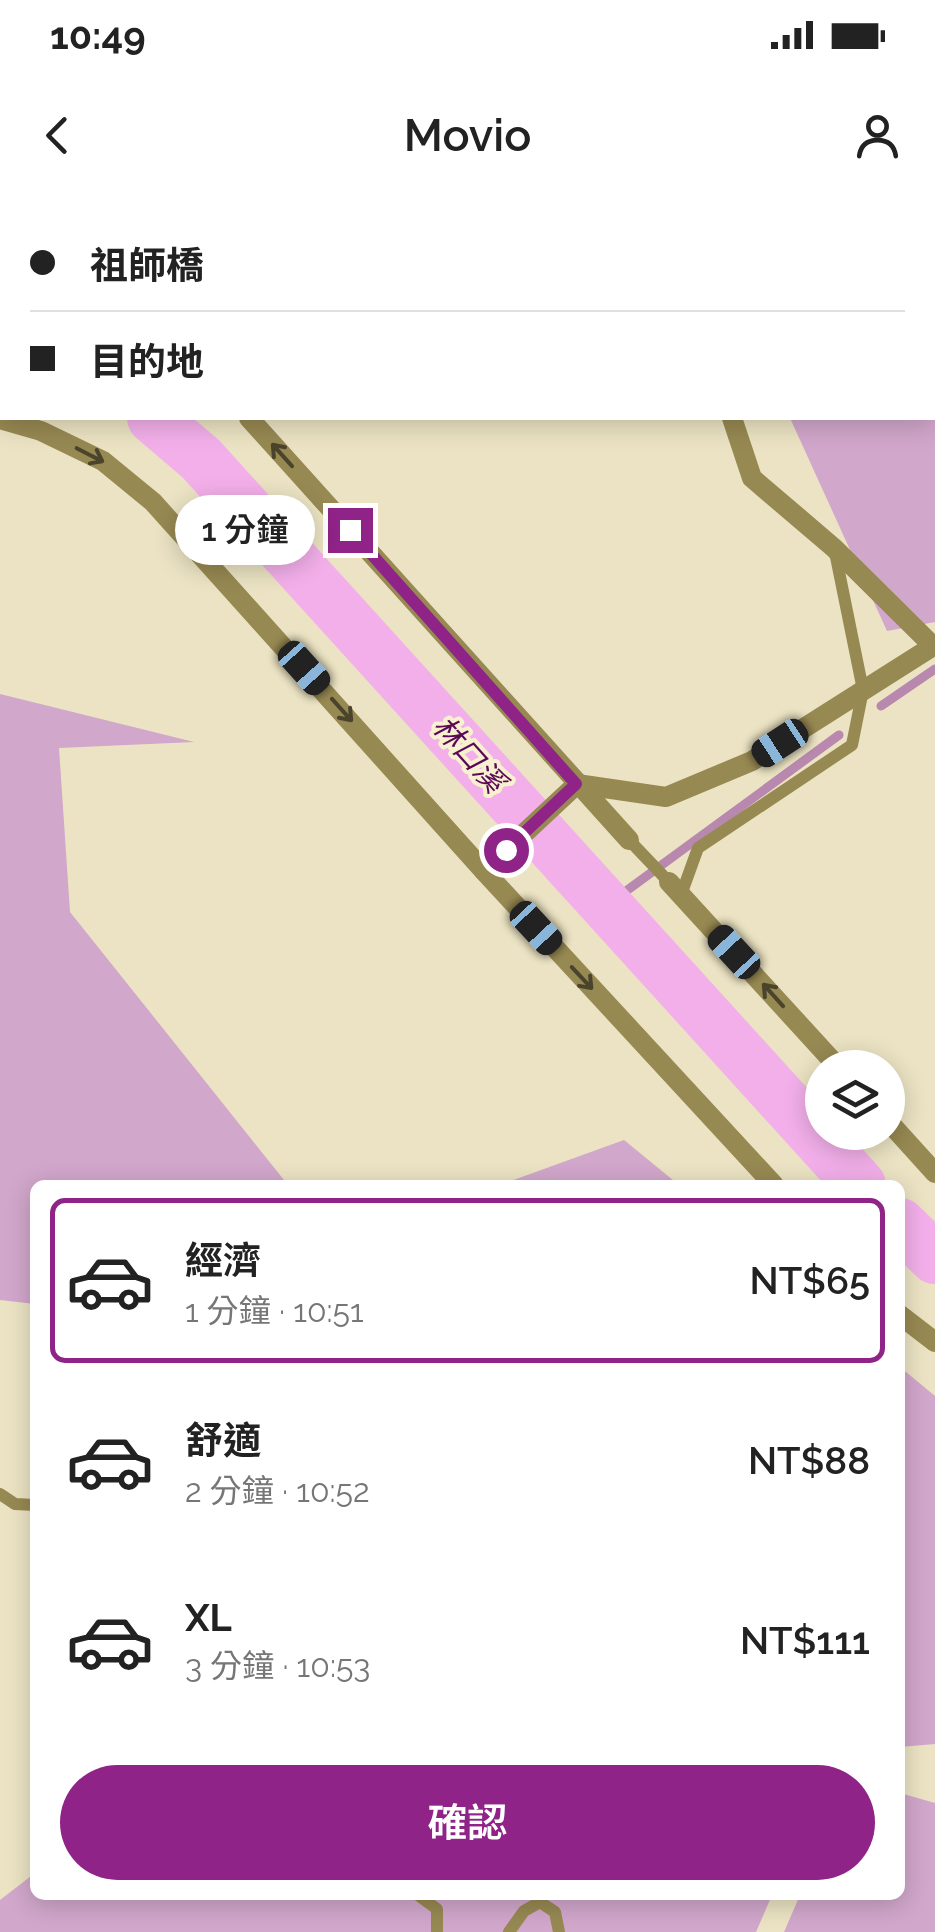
<!DOCTYPE html>
<html lang="zh-TW">
<head>
<meta charset="utf-8">
<style>
  :root { --surface:#fff; --page:#f2f2f2; --text:#222; --muted:#767676; --line:#e0e0e0; --accent:#8f2387 }
  body { margin:0; font-family:Raleway,"Noto Sans TC",sans-serif; background:var(--page); color:var(--text); height:100vh; display:flex; flex-direction:column; font-size:38px; white-space:nowrap }
  * { box-sizing:border-box; margin:0 }
  p { font-size:32px; color:var(--muted) }
  .icon { flex:none; width:55px; height:55px; fill:none; stroke:currentColor; stroke-width:2; stroke-linecap:round; stroke-linejoin:round }
  .map { position:relative; flex:1; overflow:hidden }
  .sheet { position:absolute; left:30px; top:980px; width:875px; height:720px; display:flex; flex-direction:column; background:var(--surface); border-radius:15px; box-shadow:0 5px 25px #0003 }
  .sheet>* { flex:none }
  .banner { position:absolute; left:0px; top:0px; width:935px; height:220px; box-shadow:0 5px 25px #0003; display:grid; align-content:center; height:220px; padding:0 30px; background:var(--surface) }
  .fabs { position:absolute; left:805px; top:850px; display:grid; gap:20px }
  .fabs a { display:grid; place-items:center; width:100px; height:100px; border-radius:50%; background:var(--surface); box-shadow:0 5px 25px #0003; font-size:50px }
  .end { position:absolute; width:45px; height:45px; margin:-22px; border:12px solid #8f2387; background:#fff; box-shadow:0 0 0 5px #fff }
  .from { border-radius:50% }
  .bubble { position:absolute; height:70px; border-radius:35px; background:var(--surface); box-shadow:0 5px 25px #0003; font-size:32px; font-weight:600; line-height:70px; text-align:center }
  .car { position:absolute; width:30px; height:60px; margin:-30px -15px; border-radius:12px; box-shadow:0 0 8px 2px #0007; background:linear-gradient(#222 24%,#8ab4d8 0 40%,#222 0 76%,#8ab4d8 0 86%,#222 0) }
  .banner b { display:flex; align-items:center; gap:35px; height:95px; font-size:38px }
  .banner b+b { border-top:2px solid var(--line) }
  .banner i { width:25px; height:25px; background:var(--text) }
  ul { padding:18px 0 0; list-style:none }
  li { display:flex; align-items:center; gap:30px; height:165px; margin:0 20px 15px; padding:0 10px; border:5px solid transparent; border-radius:15px }
  li div { flex:1 }
  li b { display:block; font-size:38px }
  li em { font-style:normal; font-weight:600 }
  li.on { border-color:var(--accent) }
  li>.icon { width:90px; height:90px; stroke-width:1.5 }
  .cta { display:flex; gap:20px; margin-top:auto; padding:20px 30px }
  .cta a { flex:1; height:115px; border-radius:60px; background:var(--accent); color:#fff; font-size:40px; font-weight:600; line-height:115px; text-align:center }
  .status { display:flex; justify-content:space-between; align-items:center; height:70px; padding:0 50px; background:var(--surface); direction:ltr }
  .status svg { height:28px; fill:currentColor }
  header { display:flex; justify-content:space-between; align-items:center; height:130px; padding:0 30px; background:var(--surface); font-size:45px; font-weight:600 }
  .map>svg:first-child { display:block }
</style>
</head>
<body>
<div class="status"><b>10:49</b><svg viewBox="0 0 49 12"><path d="M0 12V9h3v3zM5 12V6h3v6zM10 12V3h3v9zM15 12V0h3v12zM26 1h20v11H26zM47 4h2v5h-2z"/></svg></div>
<header><svg class="icon" aria-label="back" viewBox="0 0 24 24"><path d="M15 5l-7 7 7 7"/></svg>Movio<svg class="icon" aria-label="person" viewBox="0 0 24 24"><circle cx="12" cy="8" r="4"/><path d="M4 21q1-7 8-7t8 7"/></svg></header>
<div class="map">
<svg width="935" height="1732" viewBox="0 0 935 1732">
  <rect width="100%" height="100%" fill="#ebe3c3"/>
  <g fill="#d1a7cb">
    <path d="M655,0H935V422L887,431L790,218H932V2Z"/>
    <path d="M0,494L194,542L59,548L70,712L288,985H35V1104L0,1100Z"/>
    <path d="M624,940L679,985H500Z"/>
    <path d="M900,1167L935,1196V1544L900,1547Z"/>
    <path d="M900,1593L935,1603V1732H784L800,1695H900Z"/>
    <path d="M35,1673V1695H772L756,1732H0V1700Z"/>
  </g>
  <g fill="none" stroke-linecap="round" stroke-linejoin="round">
    <g stroke="#b888ae" stroke-width="9">
      <path d="M881,506L935,469"/>
      <path d="M607,705L839,535"/>
    </g>
    <g stroke="#f3afea" stroke-width="52">
      <path d="M0,158L2,159"/>
      <path d="M153,218L201,259L860,985"/>
      <path d="M900,1024L935,1058"/>
    </g>
    <g stroke="#978952" stroke-width="12">
      <path d="M629,640L669,682"/>
      <path d="M681,695L698,648L852,545L863,490L835,352"/>
      <path d="M0,1294L15,1304L35,1305"/>
      <path d="M418,1695L437,1709V1732"/>
      <path d="M509,1732L524,1711L540,1702L555,1712L559,1732"/>
    </g>
    <g stroke="#978952" stroke-width="20">
      <path d="M569,0L573,2"/>
      <path d="M0,89H2"/>
      <path d="M249,218L629,640"/>
      <path d="M732,218L752,278L834,348L932,445"/>
      <path d="M0,219L41,231L103,261L153,302L484,671L774,985"/>
      <path d="M484,671L577,584L666,597L752,561L935,445"/>
      <path d="M669,682L839,868"/>
      <path d="M888,921L935,973"/>
      <path d="M900,1115L935,1142"/>
    </g>
  </g>
  <defs><path id="oneway-shaft" d="M-6 0H5M1.5-3L5.5 0L1.5 3" fill="none" stroke-width="1.6" stroke-linecap="round" stroke-linejoin="round" transform="scale(2.5)"/></defs>
  <g stroke="#4a442d">
    <use href="#oneway-shaft" transform="translate(90 255) rotate(27)"/>
    <use href="#oneway-shaft" transform="translate(282 255) rotate(-132)"/>
    <use href="#oneway-shaft" transform="translate(342 510) rotate(48)"/>
    <use href="#oneway-shaft" transform="translate(582 778) rotate(47)"/>
    <use href="#oneway-shaft" transform="translate(773 795) rotate(-132)"/>
  </g>
  <g fill="none" stroke-linecap="round" stroke-linejoin="round">
    <path stroke="#8f2387" stroke-width="12" d="M350,330L576,584L506,650"/>
  </g>
  <g text-anchor="middle" dominant-baseline="central" stroke-width="8" stroke-linejoin="round" paint-order="stroke">
    <g font-size="30" font-style="italic" fill="#5b0956" stroke="#f8f1d0">
      <text transform="translate(469 554) rotate(48)">林口溪</text>
    </g>
  </g>
</svg>
<div class="fabs">
<a><svg class="icon" aria-label="layers" viewBox="0 0 24 24"><path d="M12 4l9 5-9 5-9-5zM3 14l9 5 9-5"/></svg></a>
</div>
<i class="end from" style="left:506px;top:650px"></i>
<i class="end" style="left:350px;top:330px"></i>
<div class="bubble" style="left:175px;top:295px;width:140px">1 分鐘</div>
<i class="car" style="left:304px;top:468px;rotate:138deg"></i>
<i class="car" style="left:780px;top:543px;rotate:237deg"></i>
<i class="car" style="left:536px;top:728px;rotate:137deg"></i>
<i class="car" style="left:734px;top:752px;rotate:317deg"></i>
<div class="banner">
<b><i class="from"></i>祖師橋</b>
<b><i></i>目的地</b>
</div>
<section class="sheet">
<ul>
<li class="on"><svg class="icon" aria-label="car" viewBox="0 0 24 24"><path d="M5 17H2v-5l4-1 3-4h7l3 4 3 1v5h-3M9 17h6M6 11h13"/><circle cx="7" cy="17" r="2"/><circle cx="17" cy="17" r="2"/></svg><div><b>經濟</b><p>1 分鐘 · 10:51</p></div><em>NT$65</em></li>
<li><svg class="icon" aria-label="car" viewBox="0 0 24 24"><path d="M5 17H2v-5l4-1 3-4h7l3 4 3 1v5h-3M9 17h6M6 11h13"/><circle cx="7" cy="17" r="2"/><circle cx="17" cy="17" r="2"/></svg><div><b>舒適</b><p>2 分鐘 · 10:52</p></div><em>NT$88</em></li>
<li><svg class="icon" aria-label="car" viewBox="0 0 24 24"><path d="M5 17H2v-5l4-1 3-4h7l3 4 3 1v5h-3M9 17h6M6 11h13"/><circle cx="7" cy="17" r="2"/><circle cx="17" cy="17" r="2"/></svg><div><b>XL</b><p>3 分鐘 · 10:53</p></div><em>NT$111</em></li>
</ul>
<div class="cta"><a>確認</a></div>
</section>
</div>
</body>
</html>
